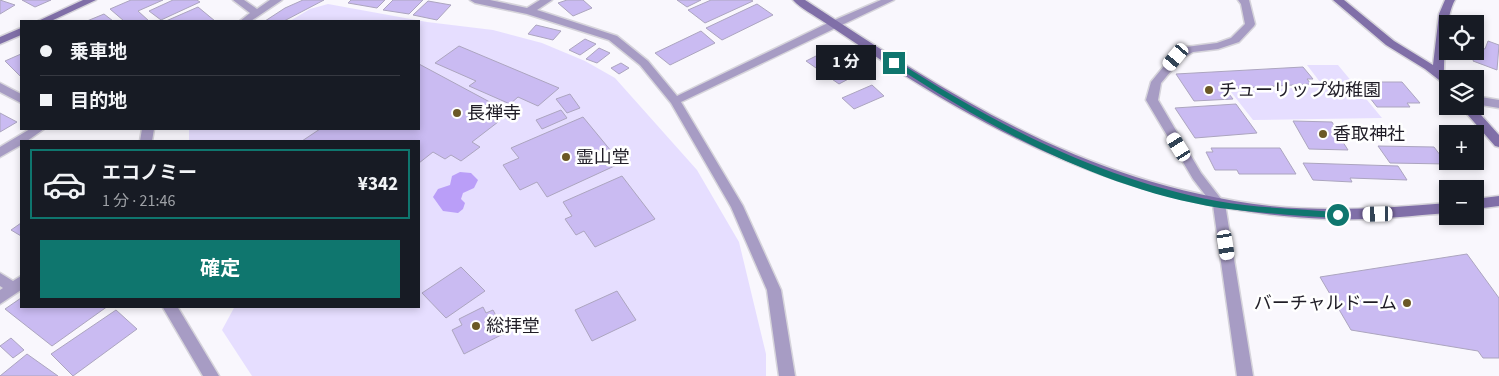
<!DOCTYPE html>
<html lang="ja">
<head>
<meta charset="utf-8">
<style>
  :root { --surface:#171b24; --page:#20242c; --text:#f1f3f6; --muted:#9ea1a6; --line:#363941; --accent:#0f766e }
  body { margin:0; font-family:"Source Sans 3","Noto Sans JP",sans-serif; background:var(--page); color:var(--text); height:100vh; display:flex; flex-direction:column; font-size:19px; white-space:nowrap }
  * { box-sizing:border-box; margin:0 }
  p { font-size:16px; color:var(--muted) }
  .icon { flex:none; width:28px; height:28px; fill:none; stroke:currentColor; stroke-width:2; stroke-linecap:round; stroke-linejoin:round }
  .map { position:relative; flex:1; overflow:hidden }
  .details { position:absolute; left:20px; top:140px; width:400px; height:168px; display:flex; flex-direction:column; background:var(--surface); border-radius:0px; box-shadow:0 2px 8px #0003 }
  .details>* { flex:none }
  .guide { position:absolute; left:20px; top:20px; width:400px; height:110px; border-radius:0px; box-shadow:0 2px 8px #0003; display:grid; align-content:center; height:110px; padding:0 20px; background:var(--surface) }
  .tools { position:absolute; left:1439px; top:15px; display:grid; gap:10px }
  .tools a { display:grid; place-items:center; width:45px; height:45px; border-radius:0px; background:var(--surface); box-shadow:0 2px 8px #0003; font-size:25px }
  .end { position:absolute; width:22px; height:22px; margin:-11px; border:6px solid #0f766e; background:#fff; box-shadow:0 0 0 2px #fff }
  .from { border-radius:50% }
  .bubble { position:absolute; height:35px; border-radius:0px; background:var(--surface); box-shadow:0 2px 8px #0003; font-size:16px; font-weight:700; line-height:35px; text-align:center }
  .car { position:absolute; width:15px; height:30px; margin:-15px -8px; border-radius:6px; box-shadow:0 0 4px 1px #0007; background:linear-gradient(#fff 24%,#345 0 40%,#fff 0 76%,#345 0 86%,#fff 0) }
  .guide b { display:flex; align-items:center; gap:18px; height:48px; font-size:19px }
  .guide b+b { border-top:1px solid var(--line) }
  .guide i { width:12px; height:12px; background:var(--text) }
  ul { padding:9px 0 0; list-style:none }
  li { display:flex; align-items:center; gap:15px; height:70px; margin:0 10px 8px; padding:0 10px; border:2px solid transparent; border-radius:0px }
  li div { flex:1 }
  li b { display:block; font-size:19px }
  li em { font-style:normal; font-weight:700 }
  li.active { border-color:var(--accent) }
  li>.icon { width:45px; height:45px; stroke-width:1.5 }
  .cta { display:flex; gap:10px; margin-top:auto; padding:10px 20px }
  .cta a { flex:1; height:58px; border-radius:0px; background:var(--accent); color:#fff; font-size:20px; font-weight:700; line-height:58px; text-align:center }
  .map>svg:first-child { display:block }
</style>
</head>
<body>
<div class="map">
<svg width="1499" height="376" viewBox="0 0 1499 376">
  <rect width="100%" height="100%" fill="#f9f7fd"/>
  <g fill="#e6deff">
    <path d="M328,4L427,22L493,30L542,43L585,61L615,78L697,170L739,242L766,354V376H252L222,330L235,306H419V141H189V129H419V21H290L310,9Z"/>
    <path d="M1307,65H1338L1382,118L1253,120L1231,92L1323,86Z"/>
  </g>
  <path fill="#ba9ef8" d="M460,172L471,173L478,180L474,188L463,193L461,199L465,203L463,209L458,213L443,211L433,197L438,189L450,185L452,176Z"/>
  <g fill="#cabbf2" stroke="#aca5bf">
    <path d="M0,0L15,5L0,14Z"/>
    <path d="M22,0H51L35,7Z"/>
    <path d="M131,0H163L138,11L149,21H124L110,9Z"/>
    <path d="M173,0H197L200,2L161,20L149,11Z"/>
    <path d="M303,0H324L284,21H265L285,8Z"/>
    <path d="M351,0H385L377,8L348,3Z"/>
    <path d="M393,0H423L409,14L383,10Z"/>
    <path d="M567,0H583L592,8L573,16L558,3Z"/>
    <path d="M677,0H701L687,7Z"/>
    <path d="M711,0H751L753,1L705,23L688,10Z"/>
    <path d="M428,1L451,5L437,20L413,15Z"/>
    <path d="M757,4L773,15L722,40L706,28Z"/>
    <path d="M198,7L215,21H166Z"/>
    <path d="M104,14L113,21H87Z"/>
    <path d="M536,25L561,31L553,40L528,34Z"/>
    <path d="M701,31L715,43L670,65L655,53Z"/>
    <path d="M585,39L596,44L580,55L569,50Z"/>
    <path d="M1488,41L1499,45L1497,70L1473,61L1478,47L1485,49Z"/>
    <path d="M459,46L559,88L538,106L518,97L510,104L469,86L476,81L435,63Z"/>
    <path d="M599,48L610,53L597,63L586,59Z"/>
    <path d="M21,54V77L5,61Z"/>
    <path d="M820,54L854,76L839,84L806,61Z"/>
    <path d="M621,63L629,68L619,74L611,68Z"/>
    <path d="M419,64L501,108L489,117L498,122L472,142L480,147L461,161L451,155L445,159L433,152L419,163V141H302L320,129H419Z"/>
    <path d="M1303,67L1313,79H1307L1311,84L1225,89L1233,99L1194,101L1176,74Z"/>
    <path d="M1368,82H1402L1420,103H1407L1410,107H1377L1363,89H1374Z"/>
    <path d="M872,85L884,96L854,109L842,98Z"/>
    <path d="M570,94L580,108L567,113L556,99Z"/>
    <path d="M1236,104L1257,133L1195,138L1175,108Z"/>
    <path d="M561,110L567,118L542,129L536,120Z"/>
    <path d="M0,113L17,122L0,132Z"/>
    <path d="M583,117L621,163L547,197L537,182L520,190L503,165L519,158L511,148Z"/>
    <path d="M1293,121L1332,122L1336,129H1344L1351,139H1341L1348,150L1309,149Z"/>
    <path d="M1378,146L1434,147L1447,164L1390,163Z"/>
    <path d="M1211,148H1280L1296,174H1239L1237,170H1215L1206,152H1213Z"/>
    <path d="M1303,163L1398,166L1407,180L1350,178L1352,182L1313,180Z"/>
    <path d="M622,176L655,219L595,247L584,231L576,235L565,219L572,216L563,202Z"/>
    <path d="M21,223V236L11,230Z"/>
    <path d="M1467,254L1499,298V358H1483L1478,351L1351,330L1320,277Z"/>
    <path d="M461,267L485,291L446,318L422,293Z"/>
    <path d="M617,291L636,320L592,341L575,310Z"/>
    <path d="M21,298V306H108L52,346L5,309Z"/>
    <path d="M483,307L486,313L493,310L505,333L464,354L452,330L462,325L459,319Z"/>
    <path d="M116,310L137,329L73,376L51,354Z"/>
    <path d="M11,338L24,350L13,358L0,346Z"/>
    <path d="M27,354L58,376H0Z"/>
  </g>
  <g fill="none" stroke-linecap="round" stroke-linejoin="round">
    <g stroke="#d6d4db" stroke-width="3">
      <g id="street">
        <path d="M233,0H244L257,9L270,0H282L251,21H240L250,13Z"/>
        <path d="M470,0H490L527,8L540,0H552L537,10L617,36L648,61L677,96L830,22L881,0H894L681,102L743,206L781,290L795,376H779L767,290L731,207L671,103L640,65L609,40L527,14L475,3Z"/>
        <path d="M1238,0H1249L1255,24L1254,26L1239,42L1218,49L1193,52L1181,59L1161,83L1158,100L1201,173L1225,204L1253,376H1237L1213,205L1193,179L1146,100L1151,82L1173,55L1186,47L1217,43L1231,38L1245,24L1241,4Z"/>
        <path d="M0,83L21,94V103L0,92Z"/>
        <path d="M1475,96L1499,100V108L1475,104Z"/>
        <path d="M30,129H44L27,141H21V145L0,157V147Z"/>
        <path d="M142,129H154L152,141H140Z"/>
        <path d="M0,273L13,281L21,276V290L0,304V290L3,288L0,286Z"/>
        <path d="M162,306H177L219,376H203Z"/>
      </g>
    </g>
    <g stroke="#d6d4db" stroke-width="3">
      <g id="secondary">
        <path d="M83,0H96L51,21H38Z"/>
        <path d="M793,0H805C956,99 1085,184 1270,206C1329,212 1388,208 1448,203V213C1407,216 1367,221 1327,219C1163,212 1029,156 893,68C870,53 847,37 824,22C814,15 801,9 793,0Z"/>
        <path d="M1333,0H1344L1394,41L1433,65L1439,14L1445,0H1455C1446,15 1444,55 1444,74L1449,79H1448V87L1425,69L1386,45Z"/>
        <path d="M21,28V35L0,44V37Z"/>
        <path d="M1460,106H1473L1499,135V147L1495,146Z"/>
        <path d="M1499,196V206L1475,209V199Z"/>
      </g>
    </g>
    <use href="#street" fill="#a79cc4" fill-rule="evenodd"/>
    <use href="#secondary" fill="#806fa8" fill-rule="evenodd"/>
  </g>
  <path fill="#0f766e" d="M892,61H897C996,125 1100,179 1217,201C1257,208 1298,209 1338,212L1342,215L1338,218C1299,216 1259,213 1220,208C1103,190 990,128 892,64Z"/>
  <g fill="#6b5826" stroke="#fff" stroke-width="2">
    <circle cx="1209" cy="90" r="5"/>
    <circle cx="457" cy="113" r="5"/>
    <circle cx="1323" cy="134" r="5"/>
    <circle cx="566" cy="157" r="5"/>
    <circle cx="1407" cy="303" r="5"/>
    <circle cx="476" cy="326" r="5"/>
  </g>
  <g text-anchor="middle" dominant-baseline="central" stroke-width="5" stroke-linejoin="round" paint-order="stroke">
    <g font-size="18" fill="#1f1c26" stroke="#fff" text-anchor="start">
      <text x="1219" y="90">チューリップ幼稚園</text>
      <text x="467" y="113">長禅寺</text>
      <text x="1333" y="134">香取神社</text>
      <text x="576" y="157">霊山堂</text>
      <text x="1397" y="303" text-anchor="end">バーチャルドーム</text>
      <text x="486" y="326">総拝堂</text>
    </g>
  </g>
</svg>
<div class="tools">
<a><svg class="icon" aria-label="locate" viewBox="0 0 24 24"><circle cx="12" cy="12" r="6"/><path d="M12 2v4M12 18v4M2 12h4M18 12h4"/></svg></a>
<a><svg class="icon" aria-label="layers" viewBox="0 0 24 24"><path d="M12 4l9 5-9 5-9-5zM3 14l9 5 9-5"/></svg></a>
<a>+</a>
<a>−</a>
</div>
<i class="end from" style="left:1338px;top:215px"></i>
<i class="end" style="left:894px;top:63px"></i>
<div class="bubble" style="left:816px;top:45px;width:60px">1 分</div>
<i class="car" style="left:1176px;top:57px;rotate:220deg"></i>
<i class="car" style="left:1179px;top:147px;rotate:328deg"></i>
<i class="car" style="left:1378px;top:214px;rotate:269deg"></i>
<i class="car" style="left:1226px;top:245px;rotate:171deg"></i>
<div class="guide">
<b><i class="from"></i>乗車地</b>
<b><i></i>目的地</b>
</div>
<section class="details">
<ul>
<li class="active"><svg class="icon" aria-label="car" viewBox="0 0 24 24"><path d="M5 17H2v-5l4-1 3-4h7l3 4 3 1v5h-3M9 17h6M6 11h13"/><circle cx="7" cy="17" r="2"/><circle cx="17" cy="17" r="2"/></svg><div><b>エコノミー</b><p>1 分 · 21:46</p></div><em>¥342</em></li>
</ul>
<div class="cta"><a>確定</a></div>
</section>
</div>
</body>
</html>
